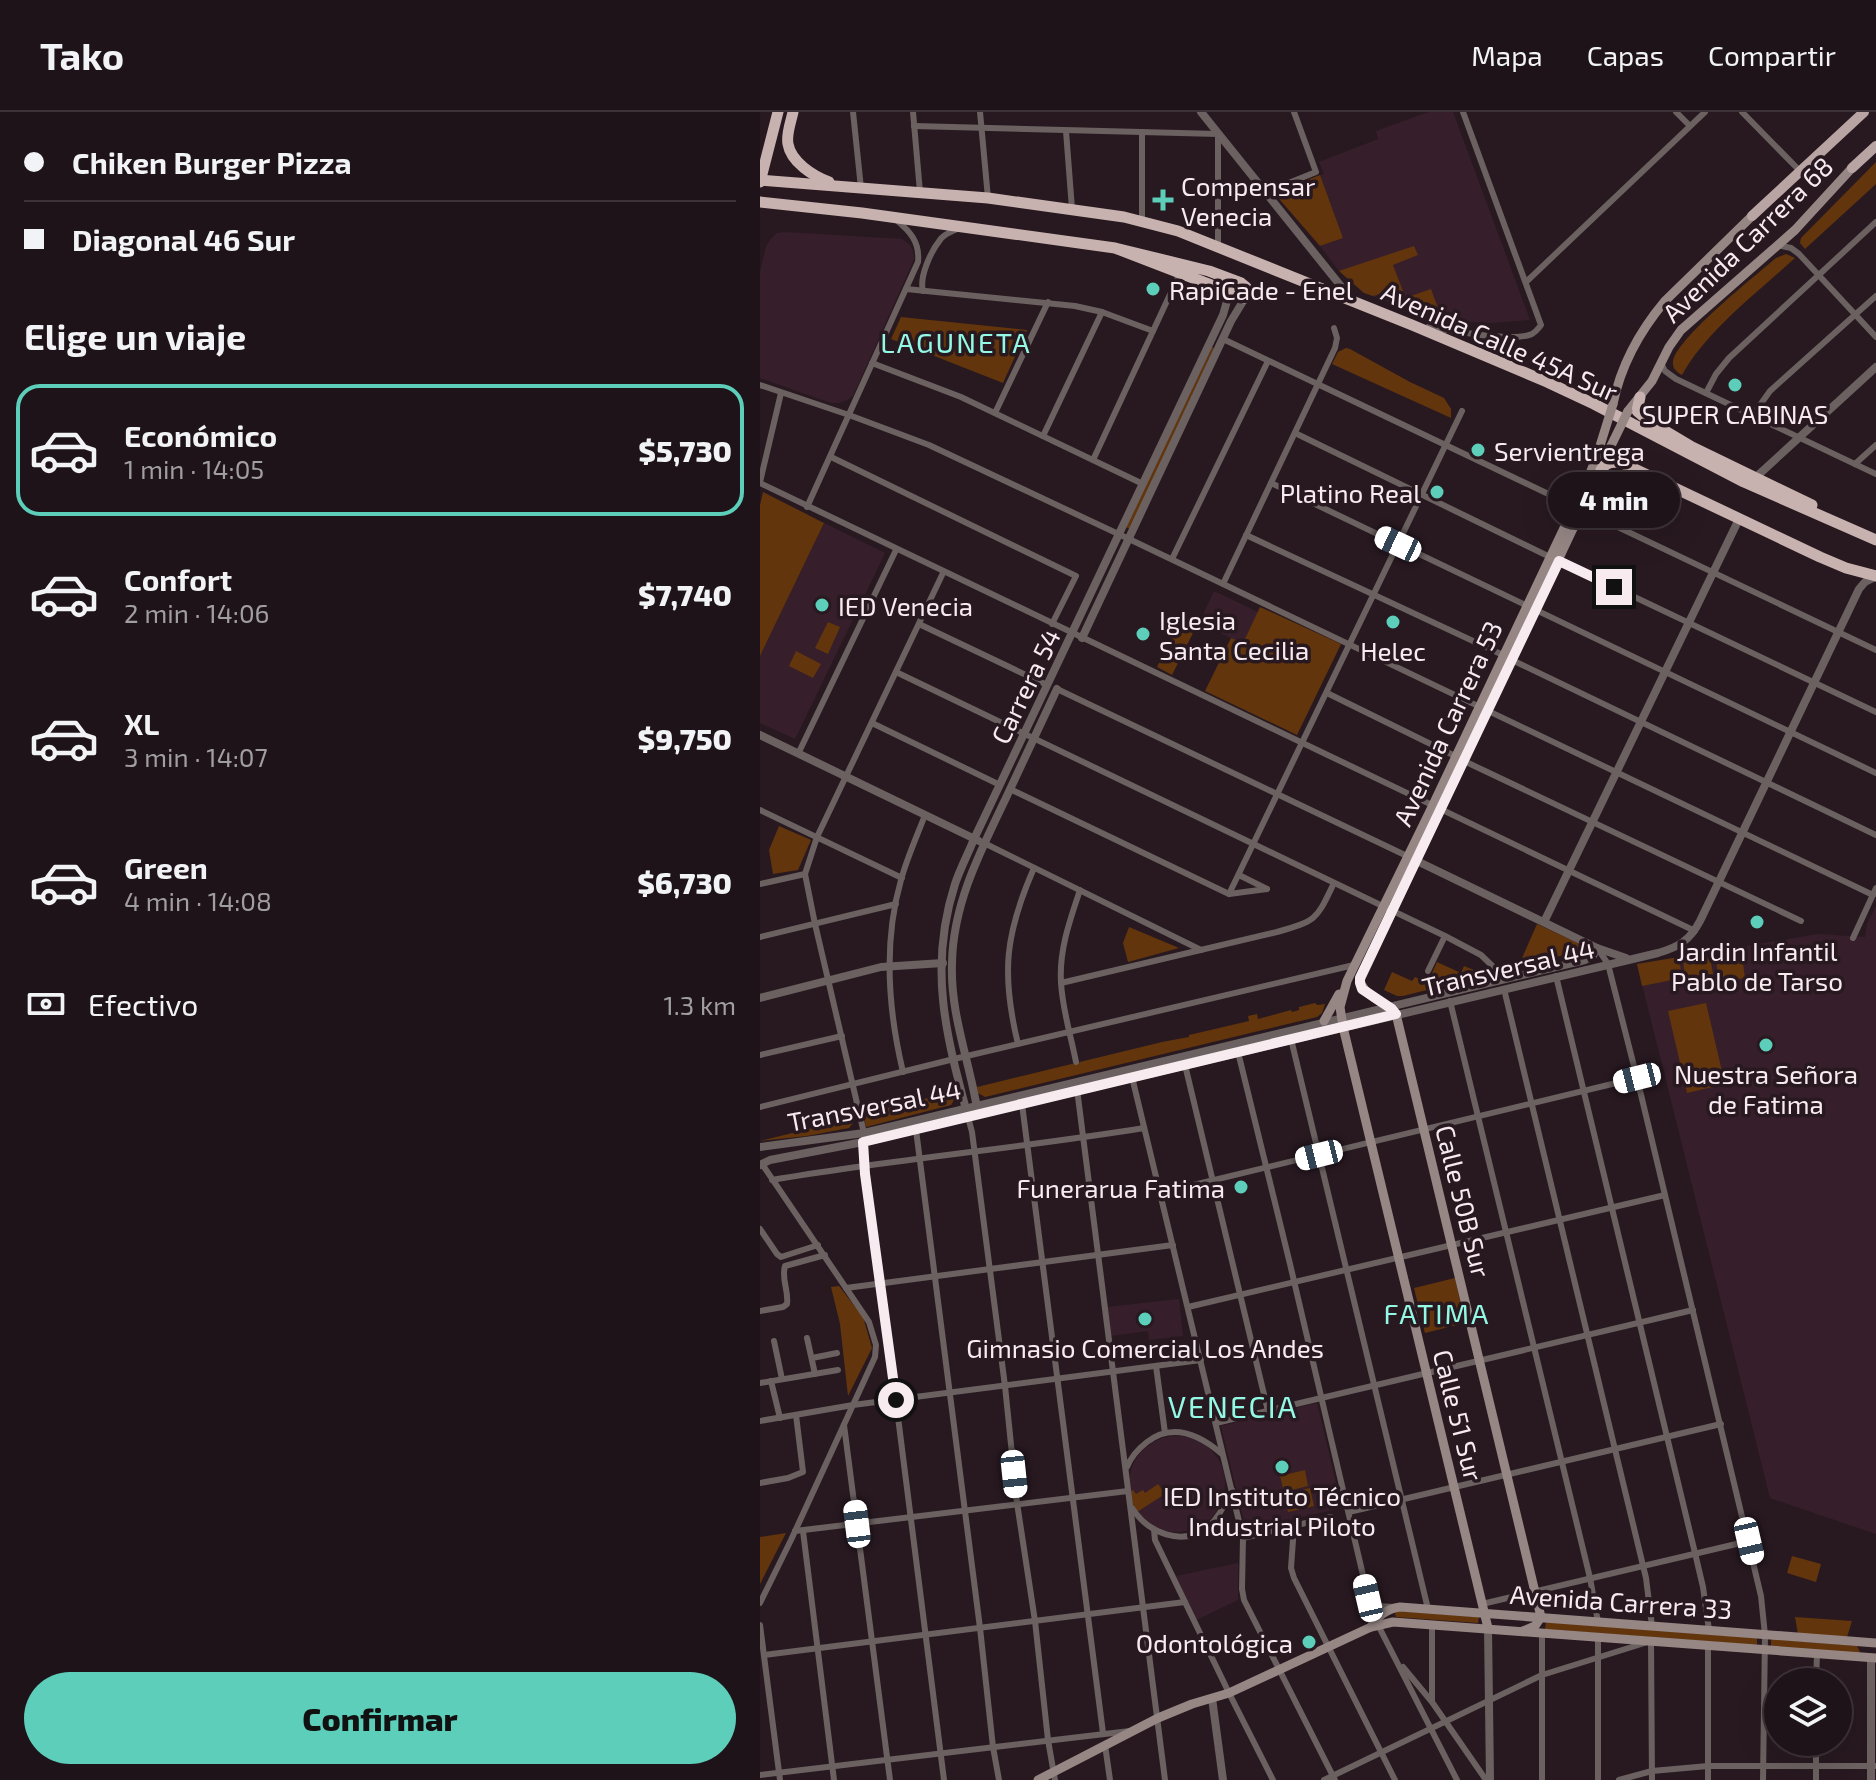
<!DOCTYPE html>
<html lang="es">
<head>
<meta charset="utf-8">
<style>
  :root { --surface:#1e1318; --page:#261c21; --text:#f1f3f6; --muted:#a19ea2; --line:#3c3237; --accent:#5cceba }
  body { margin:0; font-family:"Exo 2",sans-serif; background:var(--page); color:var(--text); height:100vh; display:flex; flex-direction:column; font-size:30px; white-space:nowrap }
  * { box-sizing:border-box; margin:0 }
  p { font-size:26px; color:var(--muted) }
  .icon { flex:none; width:44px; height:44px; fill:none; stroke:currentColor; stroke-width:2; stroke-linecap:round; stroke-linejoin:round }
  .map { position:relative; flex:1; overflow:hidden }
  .panel { display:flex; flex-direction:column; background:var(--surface); width:760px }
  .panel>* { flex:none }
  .banner { display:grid; align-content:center; height:176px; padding:0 24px; background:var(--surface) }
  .fabs { position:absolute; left:1004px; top:1556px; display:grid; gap:16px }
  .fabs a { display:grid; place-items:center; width:88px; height:88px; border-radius:50%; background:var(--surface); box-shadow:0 8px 32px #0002,0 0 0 2px var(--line); font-size:40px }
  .end { position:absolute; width:36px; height:36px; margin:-18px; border:10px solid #f7ebf0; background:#111; box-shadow:0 0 0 4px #111 }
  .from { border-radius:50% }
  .bubble { position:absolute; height:56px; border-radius:28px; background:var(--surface); box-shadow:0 8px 32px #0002,0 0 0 2px var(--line); font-size:26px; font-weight:800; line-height:56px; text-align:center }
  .car { position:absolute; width:24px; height:48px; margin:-24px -12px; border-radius:10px; box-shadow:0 0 6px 2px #0007; background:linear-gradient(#fff 24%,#345 0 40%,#fff 0 76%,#345 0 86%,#fff 0) }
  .banner b { display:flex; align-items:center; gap:28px; height:76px; font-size:30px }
  .banner b+b { border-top:2px solid var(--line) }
  .banner i { width:20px; height:20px; background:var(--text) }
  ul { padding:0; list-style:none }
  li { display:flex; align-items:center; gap:24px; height:132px; margin:0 16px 12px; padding:0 8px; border:4px solid transparent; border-radius:24px }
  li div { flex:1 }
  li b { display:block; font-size:30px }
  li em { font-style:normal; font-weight:800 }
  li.selected { border-color:var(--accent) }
  li>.icon { width:72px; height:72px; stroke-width:1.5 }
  h2 { padding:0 24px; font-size:36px; line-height:96px }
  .pay { display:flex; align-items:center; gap:20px; height:88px; padding:0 24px; font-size:30px }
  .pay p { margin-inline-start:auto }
  .button { display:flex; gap:16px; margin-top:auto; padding:16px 24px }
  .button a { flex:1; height:92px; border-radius:48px; background:var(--accent); color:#111; font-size:32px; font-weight:800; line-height:92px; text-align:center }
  header { display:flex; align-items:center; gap:48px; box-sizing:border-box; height:112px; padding:0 40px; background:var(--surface); border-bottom:2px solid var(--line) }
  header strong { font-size:38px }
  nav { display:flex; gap:44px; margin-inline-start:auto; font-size:28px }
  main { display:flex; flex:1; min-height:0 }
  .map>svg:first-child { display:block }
</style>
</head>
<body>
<header>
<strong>Tako</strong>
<nav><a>Mapa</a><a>Capas</a><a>Compartir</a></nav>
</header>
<main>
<section class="panel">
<div class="banner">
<b><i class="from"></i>Chiken Burger Pizza</b>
<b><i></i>Diagonal 46 Sur</b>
</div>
<h2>Elige un viaje</h2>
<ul>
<li class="selected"><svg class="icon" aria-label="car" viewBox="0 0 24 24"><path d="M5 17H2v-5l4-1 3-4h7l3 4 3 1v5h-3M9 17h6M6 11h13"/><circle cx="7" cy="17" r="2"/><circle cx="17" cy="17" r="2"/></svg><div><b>Económico</b><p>1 min · 14:05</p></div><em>$5,730</em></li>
<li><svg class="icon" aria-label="car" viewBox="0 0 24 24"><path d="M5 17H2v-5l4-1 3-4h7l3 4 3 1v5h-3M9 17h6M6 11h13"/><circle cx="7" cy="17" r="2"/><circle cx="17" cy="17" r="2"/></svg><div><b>Confort</b><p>2 min · 14:06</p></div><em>$7,740</em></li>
<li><svg class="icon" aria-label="car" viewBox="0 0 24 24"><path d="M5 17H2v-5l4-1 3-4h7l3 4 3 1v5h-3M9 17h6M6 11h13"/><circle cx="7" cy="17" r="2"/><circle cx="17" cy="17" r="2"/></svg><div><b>XL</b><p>3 min · 14:07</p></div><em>$9,750</em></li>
<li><svg class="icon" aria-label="car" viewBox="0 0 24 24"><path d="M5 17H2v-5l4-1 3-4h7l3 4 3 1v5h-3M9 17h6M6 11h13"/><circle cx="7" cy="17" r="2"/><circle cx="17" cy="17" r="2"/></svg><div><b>Green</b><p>4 min · 14:08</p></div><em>$6,730</em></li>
</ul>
<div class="pay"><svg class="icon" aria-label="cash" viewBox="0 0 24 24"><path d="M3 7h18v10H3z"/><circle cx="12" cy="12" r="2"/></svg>Efectivo<p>1.3 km</p></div>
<div class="button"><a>Confirmar</a></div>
</section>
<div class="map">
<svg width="1116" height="1668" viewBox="0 0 1116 1668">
  <rect width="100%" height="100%" fill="#281920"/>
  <g fill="#361f2a">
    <path d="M669,0H693L770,208L730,211L706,210L677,206L631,191L604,181L579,159L560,134L583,126L560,63L564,62L559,50L618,27L616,19Z"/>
    <path d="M25,120L142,127L150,133L153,139L154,146L152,152L93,284L87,288L79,291H71L0,266V160L6,134L10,128L17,121Z"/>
    <path d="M64,411L125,441L35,627L0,611V544Z"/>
    <path d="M454,479L498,500L483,532L439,511Z"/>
    <path d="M1116,794V1422L1010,1386L877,852L1058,822L1105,825L1107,812Z"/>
    <path d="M419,1187L423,1224L389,1228L388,1219L350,1224L347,1195Z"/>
    <path d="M557,1291L582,1396L486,1418L461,1314Z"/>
    <circle cx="417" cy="1372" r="48"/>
    <path d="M478,1451V1488L436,1508L416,1464Z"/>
  </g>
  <g fill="#62350c">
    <path d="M1116,50V72L1045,137L1040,131L1041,126Z"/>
    <path d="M560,63L583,126L560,134L514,81Z"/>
    <path d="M654,134L658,143L633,153L643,179L631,184L623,181L613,184L604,181L579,159Z"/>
    <path d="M1026,142L1035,146C997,181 947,218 922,263C916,260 912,256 913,249C918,225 995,164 1016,146Z"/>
    <path d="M671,177L682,207L631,191Z"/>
    <path d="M141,205L267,218L243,271L131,227Z"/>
    <path d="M452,235L454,236L370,417L366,415Z"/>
    <path d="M586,236L590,237L650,270L684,286L691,297V306L572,252L578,240Z"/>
    <path d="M3,380L64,411L0,544V393Z"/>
    <path d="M500,495L581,532L537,623L445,579L471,526L483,531Z"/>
    <path d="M68,510L80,515L68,542L55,536Z"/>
    <path d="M419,512L434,519L412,563L397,555Z"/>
    <path d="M36,539L61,552L53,566L29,554Z"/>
    <path d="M19,714L51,728L38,758L13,762L9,738Z"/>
    <path d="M777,812L831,837L759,853Z"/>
    <path d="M369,815L419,836L368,850L363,831Z"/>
    <path d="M982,844L985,866L959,870L956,848Z"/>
    <path d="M919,845L922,866L882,874L877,852Z"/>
    <path d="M950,845L953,862L925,866L923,848Z"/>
    <path d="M677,850L701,861L704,854L726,863L643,884H637L624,878L632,860L652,869L655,865L668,870Z"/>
    <path d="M555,891L557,893L565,892L562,901L557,905L225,985L218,981L217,975L402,930L429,925V923L489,909L488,904L497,902L498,907L531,898L532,900L539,898V895Z"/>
    <path d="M946,891L965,972L927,981L908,899Z"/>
    <path d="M192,980L194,988L191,993L106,1015L103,1002Z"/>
    <path d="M93,1006V1011L89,1016L47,1024L0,1029Z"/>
    <path d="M695,1166L705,1211L665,1221L654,1176Z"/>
    <path d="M79,1174L103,1205L112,1236L88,1284L80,1212L71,1175Z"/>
    <path d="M545,1358L548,1374L524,1380L520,1364Z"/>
    <path d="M398,1372L405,1382L377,1400L372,1390L371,1379L373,1378L376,1382L383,1378L385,1381Z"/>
    <path d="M550,1376L554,1394L528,1400L524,1382Z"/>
    <path d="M26,1421L0,1472V1425Z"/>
    <path d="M1032,1444L1061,1452L1056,1470L1027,1461Z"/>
    <path d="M637,1499L719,1505L718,1511L636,1505L635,1502Z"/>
    <path d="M1035,1505L1092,1509L1087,1525L1038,1522Z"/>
    <path d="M786,1510L997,1526V1533L785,1517Z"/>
    <path d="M1011,1527L1097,1534L1101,1542L1011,1536Z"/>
  </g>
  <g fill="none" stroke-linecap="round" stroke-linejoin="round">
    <g stroke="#6a6160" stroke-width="6">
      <path d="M93,0L101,76"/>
      <path d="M153,0L160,80"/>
      <path d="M220,0L228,86"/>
      <path d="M916,0L930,14"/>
      <path d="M982,0L1040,59"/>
      <path d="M154,14L458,22V135"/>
      <path d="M306,19L312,97"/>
      <path d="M506,80L556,60L534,0"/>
      <path d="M382,109V20"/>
      <path d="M1017,133L1031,136L1039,142L1116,225"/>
      <path d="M766,170L945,0"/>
      <path d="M146,177L315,194L342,200L393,219"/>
      <path d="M163,179C159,165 171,139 180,128C184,122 191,120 197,117"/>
      <path d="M668,215C692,218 751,231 772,222C777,219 777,218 781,213L703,0"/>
      <path d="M463,227L1116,538"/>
      <path d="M112,251L201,285L383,372"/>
      <path d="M901,251L905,259L916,267L1116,362"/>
      <path d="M0,273L89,303L169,333L369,427L1113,783"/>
      <path d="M946,281L956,262L969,246L1116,110"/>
      <path d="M235,301L288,190"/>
      <path d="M993,303L1010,279L1116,184"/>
      <path d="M535,321L790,445"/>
      <path d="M283,324L342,200"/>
      <path d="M71,345L316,464L292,512"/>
      <path d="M333,348L420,161"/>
      <path d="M1095,352L1116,333"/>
      <path d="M0,370L21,281"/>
      <path d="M0,371L935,819"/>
      <path d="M511,371L1116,661"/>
      <path d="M47,395L158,150C160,130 150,119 135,107"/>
      <path d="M486,423L743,543"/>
      <path d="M412,447L508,249"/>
      <path d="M799,449L1116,600"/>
      <path d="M463,472L575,236L577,226L574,216"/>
      <path d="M159,512L287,573"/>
      <path d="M752,548L1116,723"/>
      <path d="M136,560L685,824L721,843L746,867"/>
      <path d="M297,577L647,744"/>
      <path d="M567,581L695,644"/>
      <path d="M112,611L240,673"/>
      <path d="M38,642L136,438"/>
      <path d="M704,649L1041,809"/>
      <path d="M250,677L469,782L507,777"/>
      <path d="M0,698L142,766"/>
      <path d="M224,731L441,838"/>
      <path d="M479,763L507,777"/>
      <path d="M0,772L45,762"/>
      <path d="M469,782L702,299"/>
      <path d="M0,825L136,792"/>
      <path d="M1093,826L1116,776"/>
      <path d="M838,837L848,852L877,966L1001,1484L1005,1523L1003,1668"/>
      <path d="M668,859L685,824"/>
      <path d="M796,864L935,1441L943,1475L949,1518"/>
      <path d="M301,871L517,820C558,808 556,808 574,771"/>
      <path d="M744,877L886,1466L892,1514"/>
      <path d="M690,889L830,1466L838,1510"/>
      <path d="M531,927L668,1497"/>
      <path d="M258,932C241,862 245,822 274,756"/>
      <path d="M478,940L530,1152L614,1510"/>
      <path d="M0,943L82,924"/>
      <path d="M316,950C311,924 302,896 301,870C299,838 310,808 320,778"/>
      <path d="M425,953L508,1299"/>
      <path d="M143,960C128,897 123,831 141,768C147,746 157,724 165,703"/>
      <path d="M372,965L483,1426L482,1477L484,1488L575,1668"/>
      <path d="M317,977L405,1668"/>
      <path d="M262,992L343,1621"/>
      <path d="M0,995L194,947L594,853"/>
      <path d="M208,1005L212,1020L245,1274L257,1391L275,1509L288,1628L295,1668"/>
      <path d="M156,1018L220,1516L233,1635L239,1668"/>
      <path d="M104,1021L55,812L45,762L57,725L183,461"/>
      <path d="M103,1030L105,1062L121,1171L184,1668"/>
      <path d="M12,1068C136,1047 261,1036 384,1016"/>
      <path d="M400,1081L877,966"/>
      <path d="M0,1117L17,1142L21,1145L58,1133"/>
      <path d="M86,1176L413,1133"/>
      <path d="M428,1195L905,1083"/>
      <path d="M0,1199L23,1195L27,1192C29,1179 21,1167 25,1154L65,1143"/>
      <path d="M47,1226L55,1262"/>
      <path d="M14,1229L22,1267"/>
      <path d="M52,1246L77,1241"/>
      <path d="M396,1254L405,1321"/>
      <path d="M11,1269L20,1306"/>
      <path d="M0,1271L78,1258"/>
      <path d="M0,1309L93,1293L441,1248"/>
      <path d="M456,1311L933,1198"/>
      <path d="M84,1313L130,1668"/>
      <path d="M367,1355C371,1345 378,1337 387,1330C413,1310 440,1323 462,1342"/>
      <path d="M0,1371L28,1366L43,1360L36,1303"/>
      <path d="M372,1396C388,1421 422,1435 448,1415C459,1406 465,1391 472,1378"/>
      <path d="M589,1400L961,1312"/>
      <path d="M534,1414L531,1456L534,1466L635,1668"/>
      <path d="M394,1418L395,1428L469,1581L513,1668"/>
      <path d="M35,1419L368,1379"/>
      <path d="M43,1419L74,1668"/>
      <path d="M483,1426L571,1405"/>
      <path d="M609,1489L615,1494L635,1495"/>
      <path d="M0,1491L31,1428L115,1245L116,1233L109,1210L2,1052"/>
      <path d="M722,1492L989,1429"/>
      <path d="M0,1513L20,1668"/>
      <path d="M618,1513L697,1668"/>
      <path d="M782,1521V1668"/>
      <path d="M838,1525V1668"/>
      <path d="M4,1543L425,1490"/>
      <path d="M643,1555L672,1590L726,1668"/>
      <path d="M1056,1570L1057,1542"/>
      <path d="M672,1589V1513"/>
      <path d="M345,1633L350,1668"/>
      <path d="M0,1663L370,1619"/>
      <path d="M564,1668L782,1563L891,1529L892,1668"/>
      <path d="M859,1668L892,1659L948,1654H1116"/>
      <path d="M948,1668V1533"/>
      <path d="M1056,1668V1630"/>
    </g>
    <g stroke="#6a6160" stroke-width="8">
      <path d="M441,0L592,188"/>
      <path d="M995,366L1116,255"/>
      <path d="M322,526L471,209L485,186"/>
      <path d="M0,623L219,729"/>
      <path d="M657,749L837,836L866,846"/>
      <path d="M784,810L979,407"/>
      <path d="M0,886L121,855L183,851"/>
      <path d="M217,996C209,948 190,901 192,851C193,792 220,740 245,688C262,651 280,614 297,577"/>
      <path d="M208,1005C186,923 168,856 195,772C200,757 208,742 214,727L463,203L467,189L463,178"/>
      <path d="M0,1035L104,1021L825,848L833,844L837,836"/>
      <path d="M0,1053L10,1048L103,1030L898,841C919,835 930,828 940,809L1099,477L1105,470L1115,465"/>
      <path d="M728,1516L730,1668"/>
      <path d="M452,1586L463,1668"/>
      <path d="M1111,1668V1546"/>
    </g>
    <g stroke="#968785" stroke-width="9">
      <path d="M853,292C861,252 879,220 905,189L992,104"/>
      <path d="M868,299L892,269L909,235L921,218L1035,118L1092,56"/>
      <path d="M564,909L579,882"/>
      <path d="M611,1515C617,1504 627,1497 640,1495L1116,1531"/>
      <path d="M728,1516L583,915L580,895L587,869L672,695L831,359L839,337"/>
      <path d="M763,1519L775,1514L781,1505L636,902C626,890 604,885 600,868L842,355"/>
      <path d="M278,1668L398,1606L432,1592L469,1581L611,1515L633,1510L1116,1546"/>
    </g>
    <g stroke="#b8a4a2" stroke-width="10">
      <path d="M1092,56L1116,34"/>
      <path d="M992,104L1104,0"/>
    </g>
    <g stroke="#c8b2b0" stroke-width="11">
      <path d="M33,0C31,10 26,22 28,32C31,50 53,64 69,70"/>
      <path d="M0,68L228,86L364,105L418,119L652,213L787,270L834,292L984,370L1116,428"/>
      <path d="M0,90L102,101L355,136L449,159L481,171L486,175L487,182L485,186L355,136"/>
      <path d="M880,285L877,299L890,310L932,335L1052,393"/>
      <path d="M841,358C845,350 853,349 862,351L1060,445L1086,456L1116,464"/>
    </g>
    <g stroke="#968785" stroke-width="9">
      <path d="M839,337L853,292"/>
      <path d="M848,340L868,299"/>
    </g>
    <path stroke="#c8b2b0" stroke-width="11" d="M0,70L18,0"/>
  </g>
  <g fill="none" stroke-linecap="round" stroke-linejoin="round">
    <path stroke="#f7ebf0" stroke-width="10" d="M136,1288L105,1062L103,1030L636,902L632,897L602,877L600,871V866L799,449L854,475"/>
  </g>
  <g fill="#5cceba" stroke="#281920" stroke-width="3">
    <path d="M399 76h8v8h8v8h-8v8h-8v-8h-8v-8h8z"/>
    <circle cx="393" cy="177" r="8"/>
    <circle cx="975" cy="273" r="8"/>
    <circle cx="718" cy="338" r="8"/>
    <circle cx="677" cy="380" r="8"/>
    <circle cx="62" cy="493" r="8"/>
    <circle cx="633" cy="510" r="8"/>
    <circle cx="383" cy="522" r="8"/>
    <circle cx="997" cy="810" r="8"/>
    <circle cx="1006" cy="933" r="8"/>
    <circle cx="481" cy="1075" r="8"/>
    <circle cx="385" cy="1207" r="8"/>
    <circle cx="522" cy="1355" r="8"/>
    <circle cx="549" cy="1530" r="8"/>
  </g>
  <g text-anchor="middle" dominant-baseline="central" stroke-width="7" stroke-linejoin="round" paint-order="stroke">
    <g font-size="26" fill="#f7ebf0" stroke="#281920">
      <text x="421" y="73" text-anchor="start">Compensar<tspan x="421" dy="30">Venecia</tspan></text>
      <text x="409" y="177" text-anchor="start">RapiCade - Enel</text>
      <text x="975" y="301">SUPER CABINAS</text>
      <text x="734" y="338" text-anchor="start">Servientrega</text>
      <text x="661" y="380" text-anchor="end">Platino Real</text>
      <text x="78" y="493" text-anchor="start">IED Venecia</text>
      <text x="399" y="507" text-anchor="start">Iglesia<tspan x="399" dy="30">Santa Cecilia</tspan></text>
      <text x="633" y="538">Helec</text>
      <text x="997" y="838">Jardin Infantil<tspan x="997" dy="30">Pablo de Tarso</tspan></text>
      <text x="1006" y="961">Nuestra Señora<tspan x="1006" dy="30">de Fatima</tspan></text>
      <text x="465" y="1075" text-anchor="end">Funerarua Fatima</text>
      <text x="385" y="1235">Gimnasio Comercial Los Andes</text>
      <text x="522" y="1383">IED Instituto Técnico<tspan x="522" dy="30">Industrial Piloto</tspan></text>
      <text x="533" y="1530" text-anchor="end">Odontológica</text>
    </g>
    <g font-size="26" fill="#f7ebf0" stroke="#281920">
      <text transform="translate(987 127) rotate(-44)">Avenida Carrera 68</text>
      <text transform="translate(740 229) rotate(24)">Avenida Calle 45A Sur</text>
      <text transform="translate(265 574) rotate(-64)">Carrera 54</text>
      <text transform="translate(687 611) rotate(-65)">Avenida Carrera 53</text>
      <text transform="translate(748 855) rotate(-13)">Transversal 44</text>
      <text transform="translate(114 993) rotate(-11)">Transversal 44</text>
      <text transform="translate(704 1089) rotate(76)">Calle 50B Sur</text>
      <text transform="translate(699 1303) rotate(76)">Calle 51 Sur</text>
      <text transform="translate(861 1489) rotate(4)">Avenida Carrera 33</text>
    </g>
    <g font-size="28" letter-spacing="2" fill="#93f9e5" stroke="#281920">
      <text x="196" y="230">LAGUNETA</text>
      <text x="677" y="1201">FATIMA</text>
    </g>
    <g font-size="30" letter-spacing="2" fill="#93f9e5" stroke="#281920">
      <text x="473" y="1294">VENECIA</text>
    </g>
  </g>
</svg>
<div class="fabs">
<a><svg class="icon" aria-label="layers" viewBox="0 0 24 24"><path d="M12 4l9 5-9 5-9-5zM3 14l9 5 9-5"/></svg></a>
</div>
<i class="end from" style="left:136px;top:1288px"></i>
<i class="end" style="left:854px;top:475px"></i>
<div class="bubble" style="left:788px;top:360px;width:132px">4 min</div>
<i class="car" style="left:638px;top:432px;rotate:295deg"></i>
<i class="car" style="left:877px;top:966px;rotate:256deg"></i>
<i class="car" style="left:559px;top:1043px;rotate:256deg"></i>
<i class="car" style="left:254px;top:1362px;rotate:174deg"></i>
<i class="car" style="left:97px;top:1412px;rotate:353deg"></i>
<i class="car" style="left:989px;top:1429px;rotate:167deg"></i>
<i class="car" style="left:608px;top:1486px;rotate:347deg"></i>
</div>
</main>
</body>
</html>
